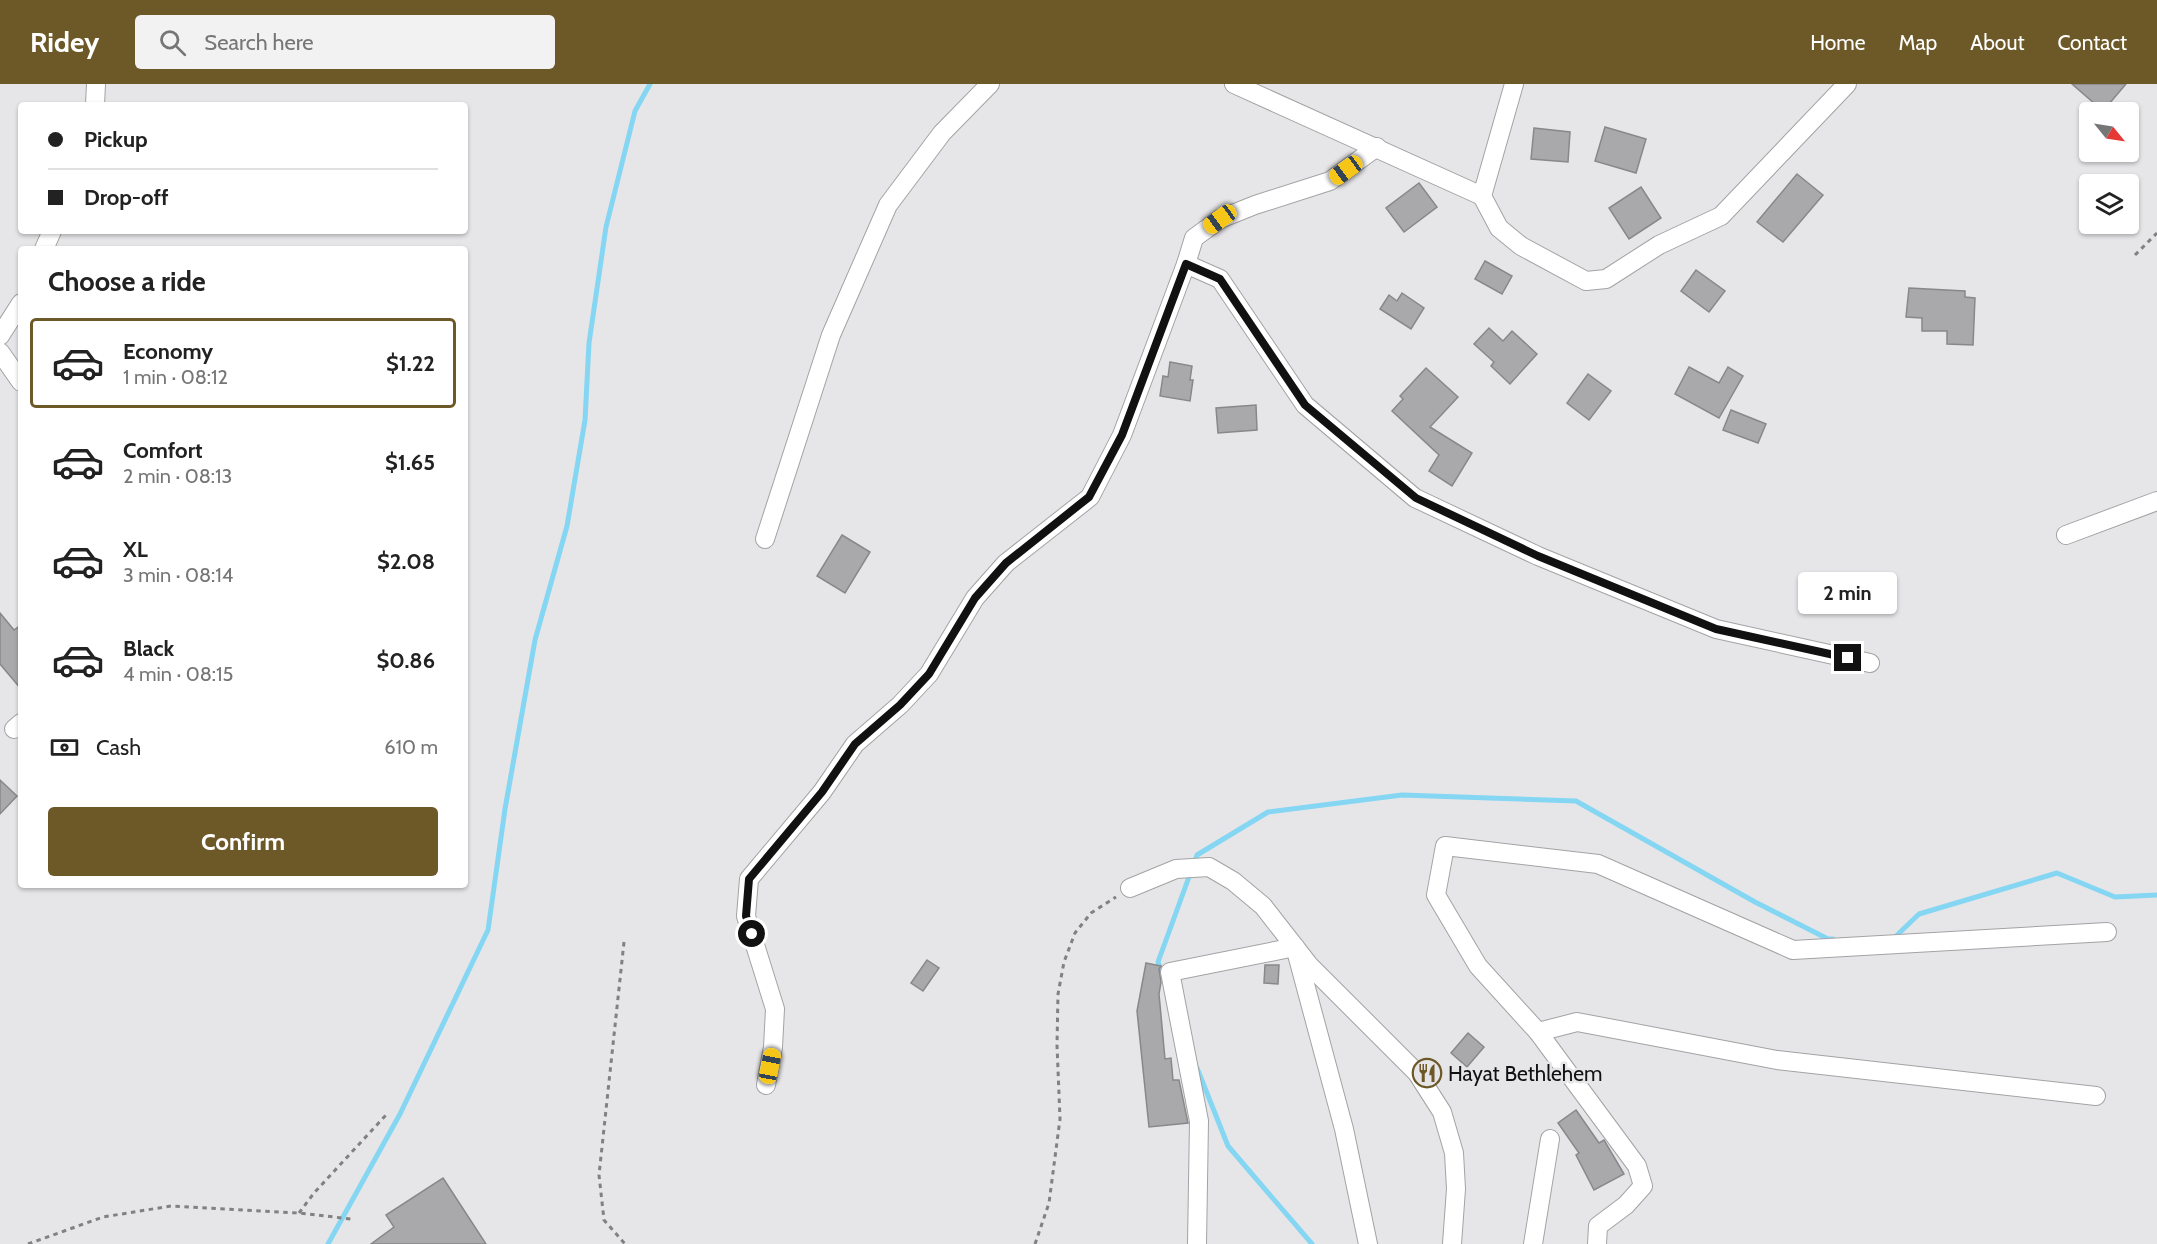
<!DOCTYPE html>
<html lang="en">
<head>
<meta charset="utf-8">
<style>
  :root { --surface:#fff; --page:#f2f2f2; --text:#222; --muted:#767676; --line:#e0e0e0; --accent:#6d5928 }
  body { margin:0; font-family:Cabin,sans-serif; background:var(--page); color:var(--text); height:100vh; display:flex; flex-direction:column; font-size:22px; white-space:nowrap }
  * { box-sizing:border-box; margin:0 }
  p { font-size:20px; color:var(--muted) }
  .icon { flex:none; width:33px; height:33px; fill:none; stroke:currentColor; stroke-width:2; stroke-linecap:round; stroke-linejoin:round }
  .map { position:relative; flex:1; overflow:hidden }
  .sheet { position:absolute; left:18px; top:162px; width:450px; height:642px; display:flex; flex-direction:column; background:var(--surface); border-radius:6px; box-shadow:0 2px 4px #0004 }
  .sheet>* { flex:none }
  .top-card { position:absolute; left:18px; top:18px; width:450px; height:132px; border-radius:6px; box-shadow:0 2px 4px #0004; display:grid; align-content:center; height:132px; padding:0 30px; background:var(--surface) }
  .needle { width:39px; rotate:120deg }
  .controls { position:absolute; left:2079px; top:18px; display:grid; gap:12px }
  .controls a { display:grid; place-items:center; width:60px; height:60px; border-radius:6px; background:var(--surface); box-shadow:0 2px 4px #0004; font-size:30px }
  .end { position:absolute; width:27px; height:27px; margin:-14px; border:8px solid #111; background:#fff; box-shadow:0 0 0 3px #fff }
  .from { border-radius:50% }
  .bubble { position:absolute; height:42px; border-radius:6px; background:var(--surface); box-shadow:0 2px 4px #0004; font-size:20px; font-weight:700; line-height:42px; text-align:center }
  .car { position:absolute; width:18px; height:36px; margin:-18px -9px; border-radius:8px; box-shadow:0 0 4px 2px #0007; background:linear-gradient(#f5c518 24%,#345 0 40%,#f5c518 0 76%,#345 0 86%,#f5c518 0) }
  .top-card b { display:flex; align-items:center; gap:21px; height:57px; font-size:22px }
  .top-card b+b { border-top:2px solid var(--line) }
  .top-card i { width:15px; height:15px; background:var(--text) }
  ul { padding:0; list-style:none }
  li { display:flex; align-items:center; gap:18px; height:90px; margin:0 12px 9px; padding:0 18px; border:3px solid transparent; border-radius:6px }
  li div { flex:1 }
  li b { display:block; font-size:22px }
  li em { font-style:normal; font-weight:700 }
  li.on { border-color:var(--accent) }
  li>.icon { width:54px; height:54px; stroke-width:1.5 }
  h2 { padding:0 30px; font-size:27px; line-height:72px }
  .pay { display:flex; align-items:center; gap:15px; height:66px; padding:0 30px; font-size:22px }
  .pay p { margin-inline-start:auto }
  .action { display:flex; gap:12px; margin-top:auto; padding:12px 30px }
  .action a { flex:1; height:69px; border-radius:6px; background:var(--accent); color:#fff; font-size:24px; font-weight:700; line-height:69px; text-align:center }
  header { display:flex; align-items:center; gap:36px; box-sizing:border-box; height:84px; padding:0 30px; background:var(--accent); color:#fff }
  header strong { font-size:28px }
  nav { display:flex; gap:33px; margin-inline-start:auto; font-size:21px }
  .search { width:420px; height:54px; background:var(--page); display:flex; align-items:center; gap:15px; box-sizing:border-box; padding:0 21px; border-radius:6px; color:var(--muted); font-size:22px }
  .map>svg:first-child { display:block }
</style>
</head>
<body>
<header>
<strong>Ridey</strong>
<div class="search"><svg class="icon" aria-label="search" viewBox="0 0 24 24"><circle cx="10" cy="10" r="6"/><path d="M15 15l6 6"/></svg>Search here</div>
<nav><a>Home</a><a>Map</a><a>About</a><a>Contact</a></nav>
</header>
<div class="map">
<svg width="2157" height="1160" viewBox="0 0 2157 1160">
  <rect width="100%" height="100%" fill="#e6e6e8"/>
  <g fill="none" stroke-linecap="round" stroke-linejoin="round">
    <g stroke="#84d6f3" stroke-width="5">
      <path d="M1894,854L1919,830L2057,789L2115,813L2157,811"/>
      <path d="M1163,891L1158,878L1197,771L1268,728L1402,711L1576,717L1755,818L1828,855H1833"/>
      <path d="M1197,984L1228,1062L1312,1160"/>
      <path d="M328,1160L400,1030L488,846L505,725L535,556L567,442L585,336L589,259L606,143L635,27L650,0"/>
    </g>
  </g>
  <g fill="#a9a9ab" stroke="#88888a" stroke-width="1.5">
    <path d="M2072,0H2126L2103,27Z"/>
    <path d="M1605,43L1646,55L1636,89L1595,77Z"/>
    <path d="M1534,44L1570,48L1568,78L1531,75Z"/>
    <path d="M1797,90L1823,111L1783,158L1757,138Z"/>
    <path d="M1419,99L1437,123L1404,148L1386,124Z"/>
    <path d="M1641,103L1661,134L1629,155L1609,124Z"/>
    <path d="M1485,177L1512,192L1502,210L1475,195Z"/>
    <path d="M1696,186L1725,207L1709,228L1681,207Z"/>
    <path d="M1909,204L1965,207V213L1975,214L1973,261L1947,260V247H1922V234L1906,233Z"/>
    <path d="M1402,209L1424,224L1411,245L1380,225L1389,211L1397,217Z"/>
    <path d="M1489,244L1503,257L1512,247L1537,270L1510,300L1491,282L1494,278L1474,260Z"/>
    <path d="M1170,278L1192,282L1190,296H1193L1190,317L1160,312L1163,292L1168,293Z"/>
    <path d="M1689,283L1719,299L1728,283L1743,292L1719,334L1675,310Z"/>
    <path d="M1426,284L1458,313L1430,343L1472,369L1452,402L1429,387L1439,371L1392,327L1403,315L1400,312Z"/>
    <path d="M1588,290L1611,307L1589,336L1567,319Z"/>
    <path d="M1256,321L1257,346L1218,349L1216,324Z"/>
    <path d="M1731,326L1766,340L1758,359L1723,346Z"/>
    <path d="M842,451L870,468L845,509L817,492Z"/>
    <path d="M0,529L14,546L21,541V605L0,580Z"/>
    <path d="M0,696L17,712L0,730Z"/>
    <path d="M927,876L939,884L923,907L911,899Z"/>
    <path d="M1146,879L1161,882L1159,885L1161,898L1159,910L1165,975L1171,974L1173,996H1179L1188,1039L1149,1043L1137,927Z"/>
    <path d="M1265,881H1279L1278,900L1264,899Z"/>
    <path d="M1468,949L1484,963L1467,983L1451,969Z"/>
    <path d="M1576,1026L1599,1059L1604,1056L1624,1090L1594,1106L1576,1071L1579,1069L1558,1039Z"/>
    <path d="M443,1094L486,1160H371L394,1143L386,1131Z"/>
  </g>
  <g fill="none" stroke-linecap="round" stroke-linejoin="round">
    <g stroke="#a3a3a5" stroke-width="20">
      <g id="minor">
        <path d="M1234,0L1482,112"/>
        <path d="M1514,0L1482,112L1499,144L1521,162L1586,197L1606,195L1659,161L1721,132L1847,0"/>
        <path d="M95,21L96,0"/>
        <path d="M44,165L52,147"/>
        <path d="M1186,180L1220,195L1305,321L1415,414L1538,472L1716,545L1870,579"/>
        <path d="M0,252L21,219"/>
        <path d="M0,268L21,298"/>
        <path d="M2066,451L2157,417"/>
        <path d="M765,455L831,251L888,121L942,49L990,0"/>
        <path d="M14,645L21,639"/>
        <path d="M1130,804L1176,785L1209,783L1233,797L1263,822L1309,881L1417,989L1442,1028L1454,1069L1456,1105L1452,1160"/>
        <path d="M1538,948L1577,938L1777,976L2096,1012"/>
        <path d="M766,1001L773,963L775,925L746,832L749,795L822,708L855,660L900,621L929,590L975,514L1006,479L1090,413L1122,351L1186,180L1194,154L1220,135L1255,121L1330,97L1377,63"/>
        <path d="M1197,1160L1199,1037L1170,888L1295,863L1344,1045L1368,1160"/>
        <path d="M1533,1160L1550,1055"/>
        <path d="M1597,1160L1598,1142L1626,1121L1643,1102L1637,1082L1538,948L1478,882L1436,811L1445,762L1598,780L1793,866L2107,848"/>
      </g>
    </g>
    <g stroke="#818182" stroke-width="3" stroke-dasharray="4.5 4.5" stroke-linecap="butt">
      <path d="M2135,171L2157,149"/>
      <path d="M624,858L599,1091L604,1136L625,1160"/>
      <path d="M299,1129L314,1109L386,1031"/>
      <path d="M28,1160L103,1133L171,1122L299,1129L351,1135"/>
      <path d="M1035,1160L1049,1119L1060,1035L1057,961L1058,910L1064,878L1075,849L1091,829L1116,813"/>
    </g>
    <use href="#minor" stroke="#fff" stroke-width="18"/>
  </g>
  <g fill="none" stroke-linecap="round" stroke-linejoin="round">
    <path stroke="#111" stroke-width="8" d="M752,850L746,832L749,795L822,708L855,660L900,621L929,590L975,514L1006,479L1089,413L1122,351L1186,180L1220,195L1305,321L1416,414L1538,472L1716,545L1848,574"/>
  </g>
  <defs>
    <g id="restaurant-ring" transform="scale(1.5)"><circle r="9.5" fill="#e6e6e8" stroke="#6d5928" stroke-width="1.5"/><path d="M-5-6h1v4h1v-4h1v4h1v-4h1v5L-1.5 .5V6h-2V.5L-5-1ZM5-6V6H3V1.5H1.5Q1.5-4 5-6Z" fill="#6d5928"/></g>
  </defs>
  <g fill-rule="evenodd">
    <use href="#restaurant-ring" x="1427" y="989"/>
  </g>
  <g text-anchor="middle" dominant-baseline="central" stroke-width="5" stroke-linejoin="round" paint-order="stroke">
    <g font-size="21" fill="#111" stroke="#e6e6e8" text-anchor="start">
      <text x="1448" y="989">Hayat Bethlehem</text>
    </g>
  </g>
</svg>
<div class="controls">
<a><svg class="needle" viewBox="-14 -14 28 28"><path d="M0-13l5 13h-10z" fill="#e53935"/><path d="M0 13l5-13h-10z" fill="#767676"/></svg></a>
<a><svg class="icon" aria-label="layers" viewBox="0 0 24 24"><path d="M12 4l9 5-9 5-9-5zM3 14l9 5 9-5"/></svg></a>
</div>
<i class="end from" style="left:752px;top:850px"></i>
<i class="end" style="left:1848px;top:574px"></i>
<div class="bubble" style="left:1798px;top:488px;width:99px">2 min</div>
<i class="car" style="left:1346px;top:86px;rotate:234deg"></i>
<i class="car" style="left:1220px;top:135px;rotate:234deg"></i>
<i class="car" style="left:770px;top:982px;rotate:11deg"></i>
<div class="top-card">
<b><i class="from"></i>Pickup</b>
<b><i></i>Drop-off</b>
</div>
<section class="sheet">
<h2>Choose a ride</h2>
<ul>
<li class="on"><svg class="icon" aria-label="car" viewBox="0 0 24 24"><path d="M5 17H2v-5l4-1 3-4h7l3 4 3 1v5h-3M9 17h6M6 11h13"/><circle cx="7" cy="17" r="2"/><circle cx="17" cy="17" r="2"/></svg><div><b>Economy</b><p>1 min · 08:12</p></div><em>$1.22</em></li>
<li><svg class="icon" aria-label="car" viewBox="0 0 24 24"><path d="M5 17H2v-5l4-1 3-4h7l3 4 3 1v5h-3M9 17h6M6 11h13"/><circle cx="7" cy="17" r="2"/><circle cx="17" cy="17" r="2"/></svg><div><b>Comfort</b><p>2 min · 08:13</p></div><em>$1.65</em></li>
<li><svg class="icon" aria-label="car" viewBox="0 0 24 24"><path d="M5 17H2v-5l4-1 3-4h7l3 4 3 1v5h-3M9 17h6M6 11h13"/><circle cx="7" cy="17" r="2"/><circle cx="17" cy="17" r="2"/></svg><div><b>XL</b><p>3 min · 08:14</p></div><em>$2.08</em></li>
<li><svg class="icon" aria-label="car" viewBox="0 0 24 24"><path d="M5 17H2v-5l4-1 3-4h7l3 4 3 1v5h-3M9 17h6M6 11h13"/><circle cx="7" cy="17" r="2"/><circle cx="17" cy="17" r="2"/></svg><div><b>Black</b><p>4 min · 08:15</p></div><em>$0.86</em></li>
</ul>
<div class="pay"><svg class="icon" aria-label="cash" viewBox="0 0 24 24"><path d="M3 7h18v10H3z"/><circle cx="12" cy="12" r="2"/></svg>Cash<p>610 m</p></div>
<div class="action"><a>Confirm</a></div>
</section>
</div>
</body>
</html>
